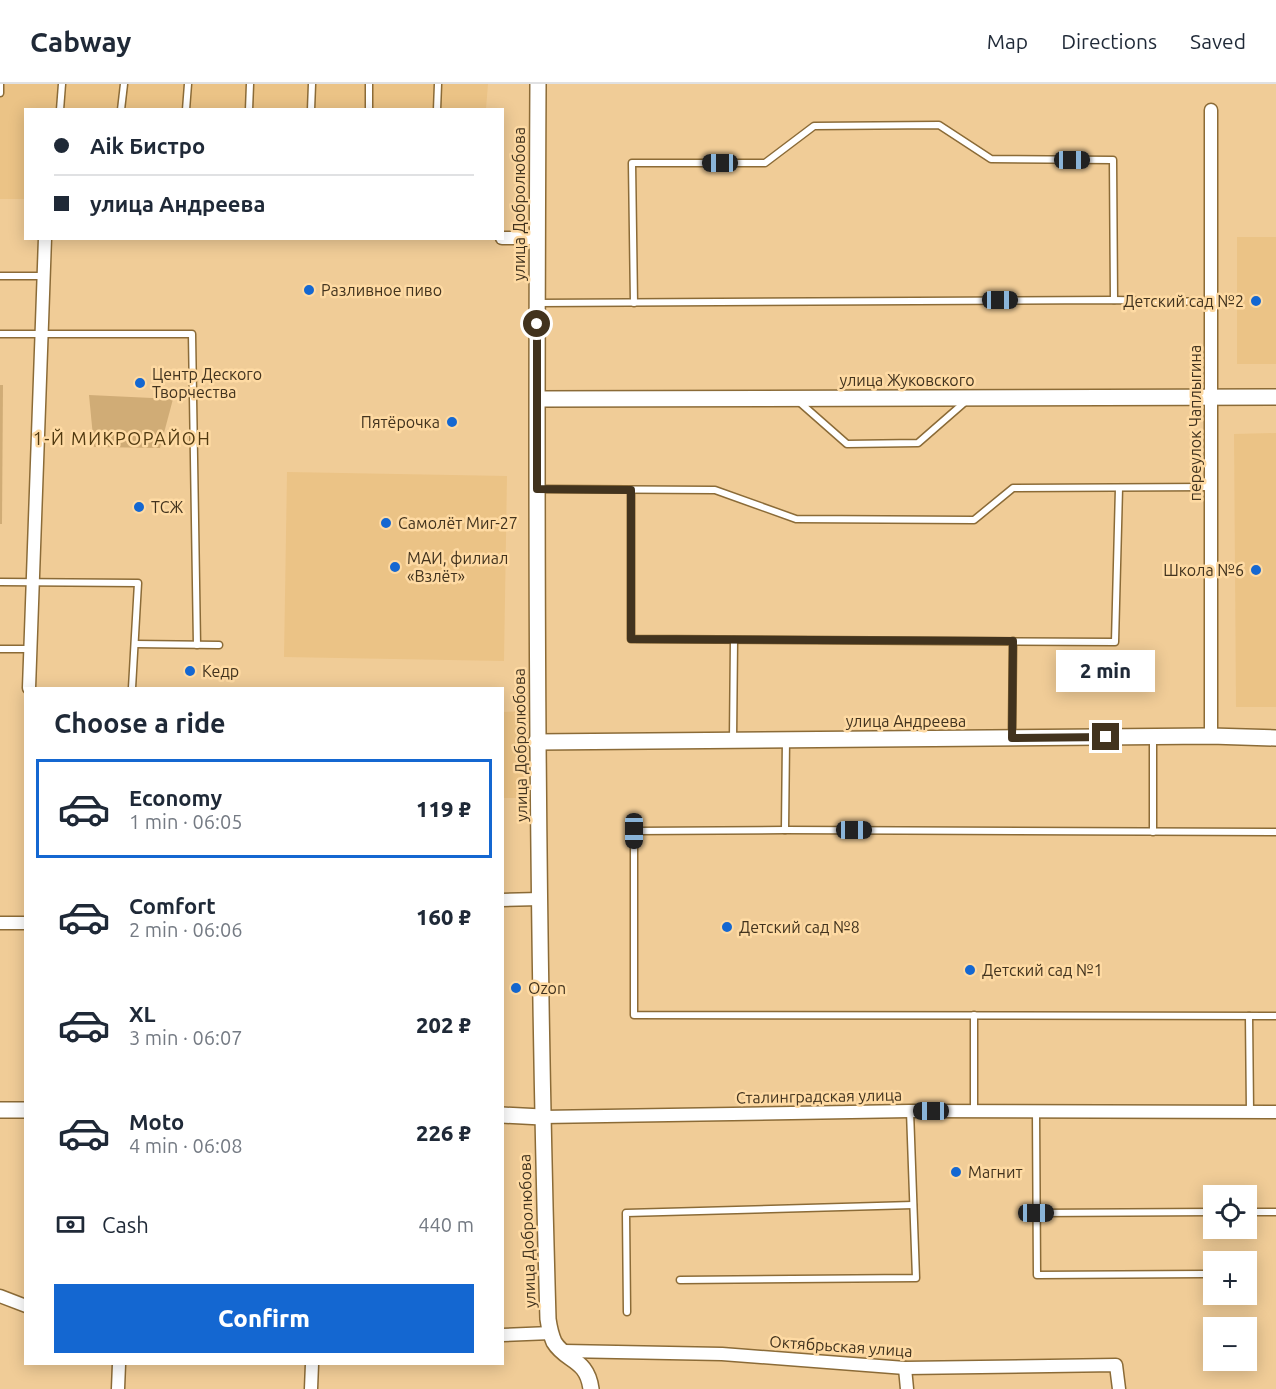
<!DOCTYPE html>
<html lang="en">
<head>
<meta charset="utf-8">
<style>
  :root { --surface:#fff; --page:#f6f6f7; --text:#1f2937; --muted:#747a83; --line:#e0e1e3; --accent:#1467d1 }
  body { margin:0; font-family:Ubuntu,sans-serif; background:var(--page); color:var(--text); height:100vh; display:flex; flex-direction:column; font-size:22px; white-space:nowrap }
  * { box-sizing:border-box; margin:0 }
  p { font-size:20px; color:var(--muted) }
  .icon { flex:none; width:33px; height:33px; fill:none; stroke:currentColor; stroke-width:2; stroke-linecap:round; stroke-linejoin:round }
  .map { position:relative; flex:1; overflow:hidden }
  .panel { position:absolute; left:24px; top:603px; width:480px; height:678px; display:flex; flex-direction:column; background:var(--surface); border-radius:0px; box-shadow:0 3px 15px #0003 }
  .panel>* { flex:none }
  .guide { position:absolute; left:24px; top:24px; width:480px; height:132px; border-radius:0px; box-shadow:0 3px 15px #0003; display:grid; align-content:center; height:132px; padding:0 30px; background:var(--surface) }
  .controls { position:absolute; left:1203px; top:1101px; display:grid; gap:12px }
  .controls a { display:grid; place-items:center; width:54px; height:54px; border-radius:0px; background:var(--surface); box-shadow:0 3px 15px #0003; font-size:30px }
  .end { position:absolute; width:27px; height:27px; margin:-14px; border:8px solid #42331e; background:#fff; box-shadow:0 0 0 3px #fff }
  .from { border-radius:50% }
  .bubble { position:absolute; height:42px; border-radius:0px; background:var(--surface); box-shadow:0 3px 15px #0003; font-size:20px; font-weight:800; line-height:42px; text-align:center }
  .car { position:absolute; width:18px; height:36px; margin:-18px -9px; border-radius:8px; box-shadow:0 0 4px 2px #0007; background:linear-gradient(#222 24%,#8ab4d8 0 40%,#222 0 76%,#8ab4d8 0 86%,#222 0) }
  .guide b { display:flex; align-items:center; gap:21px; height:57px; font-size:22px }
  .guide b+b { border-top:2px solid var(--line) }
  .guide i { width:15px; height:15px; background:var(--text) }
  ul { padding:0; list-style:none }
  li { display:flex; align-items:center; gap:18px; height:99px; margin:0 12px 9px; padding:0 18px; border:3px solid transparent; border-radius:0px }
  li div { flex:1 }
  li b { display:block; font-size:22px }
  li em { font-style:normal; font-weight:800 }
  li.current { border-color:var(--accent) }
  li>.icon { width:54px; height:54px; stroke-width:1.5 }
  h2 { padding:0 30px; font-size:27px; line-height:72px }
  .pay { display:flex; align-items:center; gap:15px; height:66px; padding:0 30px; font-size:22px }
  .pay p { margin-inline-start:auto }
  .action { display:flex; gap:12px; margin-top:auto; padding:12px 30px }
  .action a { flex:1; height:69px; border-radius:0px; background:var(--accent); color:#fff; font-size:24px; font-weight:800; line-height:69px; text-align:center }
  header { display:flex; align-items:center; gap:36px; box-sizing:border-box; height:84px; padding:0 30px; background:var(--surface); border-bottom:2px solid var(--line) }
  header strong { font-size:28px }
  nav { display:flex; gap:33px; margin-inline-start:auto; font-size:21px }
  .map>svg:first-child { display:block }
</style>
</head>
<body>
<header>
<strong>Cabway</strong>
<nav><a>Map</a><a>Directions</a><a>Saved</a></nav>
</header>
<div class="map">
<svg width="1276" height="1305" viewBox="0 0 1276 1305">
  <rect width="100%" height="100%" fill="#f0cc97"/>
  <g fill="#ebc386">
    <path d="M0,0H488L486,25L26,26L25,115H0Z"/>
    <rect x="1237" y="153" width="39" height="127"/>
    <path d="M1276,349V623H1236L1234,350Z"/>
    <path d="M287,388L507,392L504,577L284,573Z"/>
    <path d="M528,627L523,714H503V628Z"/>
  </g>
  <g fill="#d0ac76">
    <path d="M0,301H3L2,440H0Z"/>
    <path d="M89,311L173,315L160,364L94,363Z"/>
  </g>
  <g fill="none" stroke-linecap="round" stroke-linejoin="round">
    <g stroke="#8b6b37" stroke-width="9">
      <g id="service">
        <path d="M0,9V0"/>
        <path d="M60,26L62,0"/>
        <path d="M121,26L124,0"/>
        <path d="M186,26L188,0"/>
        <path d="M249,26L250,0"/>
        <path d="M311,26L312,0"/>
        <path d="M369,26V0"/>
        <path d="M437,26L438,0"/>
        <path d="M0,192H44"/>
        <path d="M538,219L1114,216L1211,218"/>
        <path d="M634,219L632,79H765L814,42L939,41L991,75L1113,76L1114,216"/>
        <path d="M0,250H192L197,561"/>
        <path d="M797,316L847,360L918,359L965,318"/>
        <path d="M539,405L715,406L796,435L974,436L1013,404L1211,403"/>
        <path d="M631,406V555L1115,558L1119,404"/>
        <path d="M0,498L138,499L132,604"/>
        <path d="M135,560L219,561"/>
        <path d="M0,565H30"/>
        <path d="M1012,653L1013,557"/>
        <path d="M1153,653V748"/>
        <path d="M733,655L734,556"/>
        <path d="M785,746L786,656"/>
        <path d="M1276,748L785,746L634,747V931L1276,932"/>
        <path d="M1249,932L1250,1027"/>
        <path d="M974,1027V931"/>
        <path d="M1036,1028L1037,1191L1204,1190"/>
        <path d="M1246,1128H1276"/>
        <path d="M1036,1129L1214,1128"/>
        <path d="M680,1196L916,1194L910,1027"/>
        <path d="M627,1228L626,1129L913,1121"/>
      </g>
    </g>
    <g stroke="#8b6b37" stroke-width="15">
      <g id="minor">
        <path d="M1211,26V652"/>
        <path d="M502,154H537"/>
        <path d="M29,604L45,154"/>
        <path d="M502,816L540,815"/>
        <path d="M0,839H26"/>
        <path d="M542,1033L910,1027L1276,1028"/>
        <path d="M0,1212L26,1222"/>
        <path d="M502,1251L551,1249"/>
        <path d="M564,1267L722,1270L905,1284L1116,1281L1119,1305"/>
        <path d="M905,1284L907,1305"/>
        <path d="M118,1305L119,1280"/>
        <path d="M311,1305L312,1280"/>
      </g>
    </g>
    <g stroke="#8b6b37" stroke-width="18">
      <g id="tertiary">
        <path d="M538,0C536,412 536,823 548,1235C549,1242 551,1251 554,1258C566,1278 587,1274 591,1305"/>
        <path d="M538,315L1276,313"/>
        <path d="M536,658L1211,652L1276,654"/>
        <path d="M0,1026H26"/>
        <path d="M502,1031L542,1033"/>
      </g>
    </g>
    <use href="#service" stroke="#fff" stroke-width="6"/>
    <use href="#minor" stroke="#fff" stroke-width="12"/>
    <use href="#tertiary" stroke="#fff" stroke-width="15"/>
  </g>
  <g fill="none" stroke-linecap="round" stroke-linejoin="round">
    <path stroke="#42331e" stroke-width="8" d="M537,240V405L631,406V555L1013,557L1012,654L1106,653"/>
  </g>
  <g fill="#1467d1" stroke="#fedaa3" stroke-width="2">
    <circle cx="309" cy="206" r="6"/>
    <circle cx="1256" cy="217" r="6"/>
    <circle cx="140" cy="299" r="6"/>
    <circle cx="452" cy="338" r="6"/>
    <circle cx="139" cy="423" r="6"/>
    <circle cx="386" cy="439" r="6"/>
    <circle cx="395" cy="483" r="6"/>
    <circle cx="1256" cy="486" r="6"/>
    <circle cx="190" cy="587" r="6"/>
    <circle cx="727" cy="843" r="6"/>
    <circle cx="970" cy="886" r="6"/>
    <circle cx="516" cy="904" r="6"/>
    <circle cx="956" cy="1088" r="6"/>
  </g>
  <g text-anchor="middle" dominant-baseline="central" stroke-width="5" stroke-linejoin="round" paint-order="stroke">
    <g font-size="16" fill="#42331e" stroke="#fedaa3">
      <text transform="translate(519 120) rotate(-90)">улица Добролюбова</text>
      <text x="907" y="296">улица Жуковского</text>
      <text transform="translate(1195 339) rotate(-90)">переулок Чаплыгина</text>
      <text x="906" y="637">улица Андреева</text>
      <text transform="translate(520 661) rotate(-91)">улица Добролюбова</text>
      <text transform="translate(819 1012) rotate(-1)">Сталинградская улица</text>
      <text transform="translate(527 1147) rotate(-92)">улица Добролюбова</text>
      <text transform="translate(841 1262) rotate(4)">Октябрьская улица</text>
    </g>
    <g font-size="16" fill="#42331e" stroke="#fedaa3" text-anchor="start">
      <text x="321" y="206">Разливное пиво</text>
      <text x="1244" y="217" text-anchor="end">Детский сад №2</text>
      <text x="152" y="290">Центр Деского<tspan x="152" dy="18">Творчества</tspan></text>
      <text x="440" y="338" text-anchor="end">Пятёрочка</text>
      <text x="151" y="423">ТСЖ</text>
      <text x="398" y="439">Самолёт Миг-27</text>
      <text x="407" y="474">МАИ, филиал<tspan x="407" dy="18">«Взлёт»</tspan></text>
      <text x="1244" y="486" text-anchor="end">Школа №6</text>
      <text x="202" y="587">Кедр</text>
      <text x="739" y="843">Детский сад №8</text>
      <text x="982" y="886">Детский сад №1</text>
      <text x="528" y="904">Ozon</text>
      <text x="968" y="1088">Магнит</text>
    </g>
    <g font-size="18" letter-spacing="1.5" fill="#503910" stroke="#fedaa3">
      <text x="122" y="354">1-Й МИКРОРАЙОН</text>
    </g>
  </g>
</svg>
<div class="controls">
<a><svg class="icon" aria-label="locate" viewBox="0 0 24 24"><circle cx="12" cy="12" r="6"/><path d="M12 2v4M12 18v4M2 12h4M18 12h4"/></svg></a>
<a>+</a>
<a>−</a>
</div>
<i class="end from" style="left:537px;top:240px"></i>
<i class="end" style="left:1106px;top:653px"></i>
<div class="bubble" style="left:1056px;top:566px;width:99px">2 min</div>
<i class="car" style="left:1072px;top:76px;rotate:90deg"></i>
<i class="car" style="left:720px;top:79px;rotate:270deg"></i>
<i class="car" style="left:1000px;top:216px;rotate:90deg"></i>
<i class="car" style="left:854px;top:746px;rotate:90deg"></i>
<i class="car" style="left:634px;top:747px;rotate:180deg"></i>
<i class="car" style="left:931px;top:1027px;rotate:270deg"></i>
<i class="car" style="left:1036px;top:1129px;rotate:90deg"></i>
<div class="guide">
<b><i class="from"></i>Aik Бистро</b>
<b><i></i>улица Андреева</b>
</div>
<section class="panel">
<h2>Choose a ride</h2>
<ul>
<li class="current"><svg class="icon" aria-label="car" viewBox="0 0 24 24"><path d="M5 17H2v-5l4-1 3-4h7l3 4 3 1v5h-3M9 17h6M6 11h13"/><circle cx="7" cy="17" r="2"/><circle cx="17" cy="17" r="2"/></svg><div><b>Economy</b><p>1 min · 06:05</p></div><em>119 ₽</em></li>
<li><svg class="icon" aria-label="car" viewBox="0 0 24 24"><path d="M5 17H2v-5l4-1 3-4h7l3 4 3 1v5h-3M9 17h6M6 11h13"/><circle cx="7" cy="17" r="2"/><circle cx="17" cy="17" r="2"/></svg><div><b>Comfort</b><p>2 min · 06:06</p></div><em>160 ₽</em></li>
<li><svg class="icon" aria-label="car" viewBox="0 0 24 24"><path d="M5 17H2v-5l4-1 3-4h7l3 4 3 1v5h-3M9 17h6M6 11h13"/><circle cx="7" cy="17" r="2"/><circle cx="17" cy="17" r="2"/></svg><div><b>XL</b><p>3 min · 06:07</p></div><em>202 ₽</em></li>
<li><svg class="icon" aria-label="car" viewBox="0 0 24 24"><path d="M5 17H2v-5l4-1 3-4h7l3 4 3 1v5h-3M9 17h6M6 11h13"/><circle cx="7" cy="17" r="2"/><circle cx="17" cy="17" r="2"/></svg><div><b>Moto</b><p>4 min · 06:08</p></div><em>226 ₽</em></li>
</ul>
<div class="pay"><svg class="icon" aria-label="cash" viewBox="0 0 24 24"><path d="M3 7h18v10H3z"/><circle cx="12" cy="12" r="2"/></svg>Cash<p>440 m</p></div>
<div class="action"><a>Confirm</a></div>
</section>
</div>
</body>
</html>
